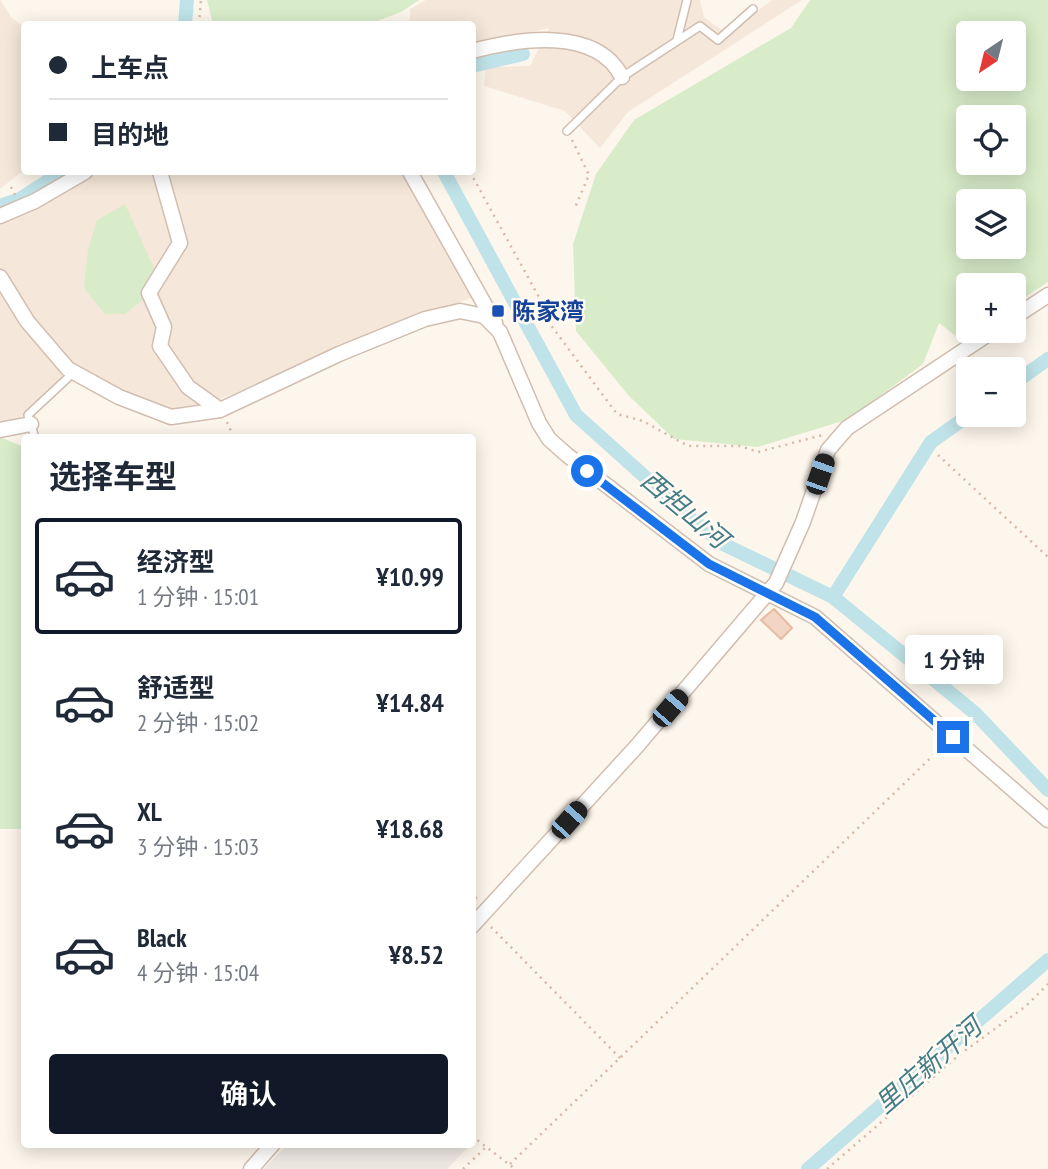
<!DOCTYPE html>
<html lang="zh">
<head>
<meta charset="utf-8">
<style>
  :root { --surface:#fff; --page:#f2f2f3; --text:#1f2937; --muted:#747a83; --line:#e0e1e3; --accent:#111827 }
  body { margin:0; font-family:"PT Sans Narrow","Noto Sans SC",sans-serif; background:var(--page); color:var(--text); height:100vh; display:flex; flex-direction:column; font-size:26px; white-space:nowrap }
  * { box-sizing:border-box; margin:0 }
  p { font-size:23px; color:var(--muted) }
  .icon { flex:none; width:38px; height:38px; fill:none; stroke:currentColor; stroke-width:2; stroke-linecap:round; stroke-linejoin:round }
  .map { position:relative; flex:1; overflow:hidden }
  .sheet { position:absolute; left:21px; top:434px; width:455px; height:714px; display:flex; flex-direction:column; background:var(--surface); border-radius:7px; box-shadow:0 4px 18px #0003 }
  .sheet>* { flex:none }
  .hud { position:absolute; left:21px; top:21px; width:455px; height:154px; border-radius:7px; box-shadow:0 4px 18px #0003; display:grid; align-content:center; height:154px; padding:0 28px; background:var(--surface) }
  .needle { width:46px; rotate:215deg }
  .buttons { position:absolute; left:956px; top:21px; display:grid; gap:14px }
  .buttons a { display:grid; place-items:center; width:70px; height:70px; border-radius:7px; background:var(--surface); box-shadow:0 4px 18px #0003; font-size:35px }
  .end { position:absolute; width:32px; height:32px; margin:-16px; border:9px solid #1a73e8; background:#fff; box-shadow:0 0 0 4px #fff }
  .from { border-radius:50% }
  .bubble { position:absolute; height:49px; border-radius:7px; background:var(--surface); box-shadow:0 4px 18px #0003; font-size:23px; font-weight:600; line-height:49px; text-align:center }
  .car { position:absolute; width:21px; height:42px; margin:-21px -10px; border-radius:9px; box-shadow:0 0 5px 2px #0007; background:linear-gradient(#222 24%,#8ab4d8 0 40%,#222 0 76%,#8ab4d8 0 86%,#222 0) }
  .hud b { display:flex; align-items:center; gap:24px; height:66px; font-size:26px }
  .hud b+b { border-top:2px solid var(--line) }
  .hud i { width:18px; height:18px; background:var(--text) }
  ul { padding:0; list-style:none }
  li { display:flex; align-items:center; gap:21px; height:116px; margin:0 14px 10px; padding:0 14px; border:4px solid transparent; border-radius:7px }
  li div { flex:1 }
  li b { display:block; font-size:26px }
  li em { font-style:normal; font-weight:600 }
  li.selected { border-color:var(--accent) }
  li>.icon { width:63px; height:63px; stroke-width:1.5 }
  h2 { padding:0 28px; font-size:32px; line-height:84px }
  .action { display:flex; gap:14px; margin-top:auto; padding:14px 28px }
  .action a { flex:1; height:80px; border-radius:7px; background:var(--accent); color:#fff; font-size:28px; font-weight:600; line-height:80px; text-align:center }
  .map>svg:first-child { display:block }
</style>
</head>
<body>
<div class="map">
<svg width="1048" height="1169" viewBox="0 0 1048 1169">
  <rect width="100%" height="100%" fill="#fdf6ec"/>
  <g fill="#f5e8da">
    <path d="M0,0L12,18L24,27V170L0,189Z"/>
    <path d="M426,0H700L704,17L727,34L772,0H802L628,112L600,148L565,111L484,86L486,67L530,66L549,28L473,47L472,24H410V9Z"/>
    <path d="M100,172H401L473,297L215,401L169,411L71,370L15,423L0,429V220Z"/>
  </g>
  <path fill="#efe9e4" d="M287,1145V1144L470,1145L447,1169H264Z"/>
  <g fill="#d8ecc9" fill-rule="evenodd">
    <path d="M207,0H419L401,12L370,24H213Z"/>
    <path d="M810,0H1048V282L1013,305V285H968V331H975L961,340L939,323L923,364L849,419L758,447L674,439L629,396L576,331L573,244L596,174L634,120L791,28ZM968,33H1013V79H968ZM968,117H1013V163H968ZM968,201H1013V247H968Z"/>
    <path d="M125,204L154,268L143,288L144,299L125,314H105L84,288L88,249L97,220Z"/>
    <path d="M0,437L24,447V829H0Z"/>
  </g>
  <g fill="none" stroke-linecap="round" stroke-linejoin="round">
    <g stroke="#bfe3e8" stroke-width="14">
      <path d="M185,24L187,0"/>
      <path d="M472,66L523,54"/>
      <path d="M444,172L576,415L694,521L725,545L833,597L976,714L1048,790"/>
      <path d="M0,206L20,199L62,172"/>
      <path d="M1013,384L1048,359"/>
      <path d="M833,597L931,442L969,415"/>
      <path d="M808,1169L1048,960"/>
    </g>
  </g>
  <path fill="#f3d5c3" stroke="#e6bba3" stroke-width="2" d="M774,609L792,628L781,639L761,620Z"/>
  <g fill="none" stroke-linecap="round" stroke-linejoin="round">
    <g stroke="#d1beb0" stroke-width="10">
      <g id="service">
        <path d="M677,40L687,0"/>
        <path d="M567,131L622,77L700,26L718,40L753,9"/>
        <path d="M35,438L28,415L73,373"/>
      </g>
    </g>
    <g stroke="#d1beb0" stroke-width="17">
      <g id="minor">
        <path d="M472,51C518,39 596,26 622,77"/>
        <path d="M160,172L180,243L149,293L164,327L160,346L188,387L220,410"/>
        <path d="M410,172L495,323"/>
        <path d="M0,216L35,201L85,172"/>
        <path d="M0,277L27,321L68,369L119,397L171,417L220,410L339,354L425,319L460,311L484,316L500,332L539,423L549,439L567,455L709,564L815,617L1048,820"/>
        <path d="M1013,318L1048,295"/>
        <path d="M0,430L31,424"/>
        <path d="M472,926L637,746L776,583L803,522L828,450L847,428L993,331"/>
        <path d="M251,1169L273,1144"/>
      </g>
    </g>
    <g stroke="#d9b8a5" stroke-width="2.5" stroke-dasharray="2 5" stroke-linecap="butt">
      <path d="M199,24L201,0"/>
      <path d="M572,140L589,175L574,210"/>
      <path d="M470,172L540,299L547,320L617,414L643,421L688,446H740L758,452L823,435"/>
      <path d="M11,187L15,195"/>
      <path d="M227,422L234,438"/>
      <path d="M938,455L1048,557"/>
      <path d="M472,891L477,900"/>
      <path d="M491,927L620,1058"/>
      <path d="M472,1136L515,1169"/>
      <path d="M510,1164L943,746"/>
      <path d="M463,1169L485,1148"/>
      <path d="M827,1169L959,1055L1026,1006L1048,984"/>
    </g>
    <use href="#service" stroke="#fff" stroke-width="7"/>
    <use href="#minor" stroke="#fff" stroke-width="14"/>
  </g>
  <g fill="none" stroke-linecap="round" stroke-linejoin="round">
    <path stroke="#1a73e8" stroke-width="9" d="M587,471L709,564L815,617L953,737"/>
  </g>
  <rect fill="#1a4fb4" stroke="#fffaf3" stroke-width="2.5" x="491" y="304" width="14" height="14" rx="3.5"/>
  <g text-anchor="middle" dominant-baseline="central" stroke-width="5" stroke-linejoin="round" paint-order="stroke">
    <g font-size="24" font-weight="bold" fill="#164399" stroke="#fffaf3" text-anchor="start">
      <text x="512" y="311">陈家湾</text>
    </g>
    <g font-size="26" font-style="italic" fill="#437c86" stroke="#fffaf3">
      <text transform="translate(685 509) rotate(40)">西担山河</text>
      <text transform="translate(928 1065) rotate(-41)">里庄新开河</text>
    </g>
  </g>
</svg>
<div class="buttons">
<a><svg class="needle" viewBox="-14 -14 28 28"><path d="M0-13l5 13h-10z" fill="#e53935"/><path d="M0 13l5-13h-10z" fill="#747a83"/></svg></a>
<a><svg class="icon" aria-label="locate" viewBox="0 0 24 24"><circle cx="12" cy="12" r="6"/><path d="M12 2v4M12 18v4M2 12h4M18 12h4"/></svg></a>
<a><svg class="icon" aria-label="layers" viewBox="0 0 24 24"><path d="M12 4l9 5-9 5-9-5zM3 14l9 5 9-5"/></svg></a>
<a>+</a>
<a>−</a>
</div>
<i class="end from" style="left:587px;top:471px"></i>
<i class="end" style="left:953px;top:737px"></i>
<div class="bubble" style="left:905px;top:635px;width:98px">1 分钟</div>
<i class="car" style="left:820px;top:474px;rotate:19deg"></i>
<i class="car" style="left:670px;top:708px;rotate:41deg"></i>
<i class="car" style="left:569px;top:820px;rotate:42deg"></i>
<div class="hud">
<b><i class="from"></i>上车点</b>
<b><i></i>目的地</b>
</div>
<section class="sheet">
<h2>选择车型</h2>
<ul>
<li class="selected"><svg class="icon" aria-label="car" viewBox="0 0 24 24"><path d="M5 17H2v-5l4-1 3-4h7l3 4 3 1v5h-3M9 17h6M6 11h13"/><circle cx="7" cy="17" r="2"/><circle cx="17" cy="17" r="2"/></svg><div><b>经济型</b><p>1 分钟 · 15:01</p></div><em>¥10.99</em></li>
<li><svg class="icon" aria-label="car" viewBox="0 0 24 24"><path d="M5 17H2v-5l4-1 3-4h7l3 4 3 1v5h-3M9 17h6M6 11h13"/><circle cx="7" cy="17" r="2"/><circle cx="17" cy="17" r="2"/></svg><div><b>舒适型</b><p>2 分钟 · 15:02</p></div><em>¥14.84</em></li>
<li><svg class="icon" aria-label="car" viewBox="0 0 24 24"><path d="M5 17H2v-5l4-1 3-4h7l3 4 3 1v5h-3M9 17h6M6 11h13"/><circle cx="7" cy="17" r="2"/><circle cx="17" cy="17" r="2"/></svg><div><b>XL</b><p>3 分钟 · 15:03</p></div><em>¥18.68</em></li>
<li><svg class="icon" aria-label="car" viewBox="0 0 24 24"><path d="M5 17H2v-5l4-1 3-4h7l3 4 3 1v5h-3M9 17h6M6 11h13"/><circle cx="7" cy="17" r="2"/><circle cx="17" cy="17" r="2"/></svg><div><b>Black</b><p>4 分钟 · 15:04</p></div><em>¥8.52</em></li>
</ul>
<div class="action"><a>确认</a></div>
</section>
</div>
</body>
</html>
